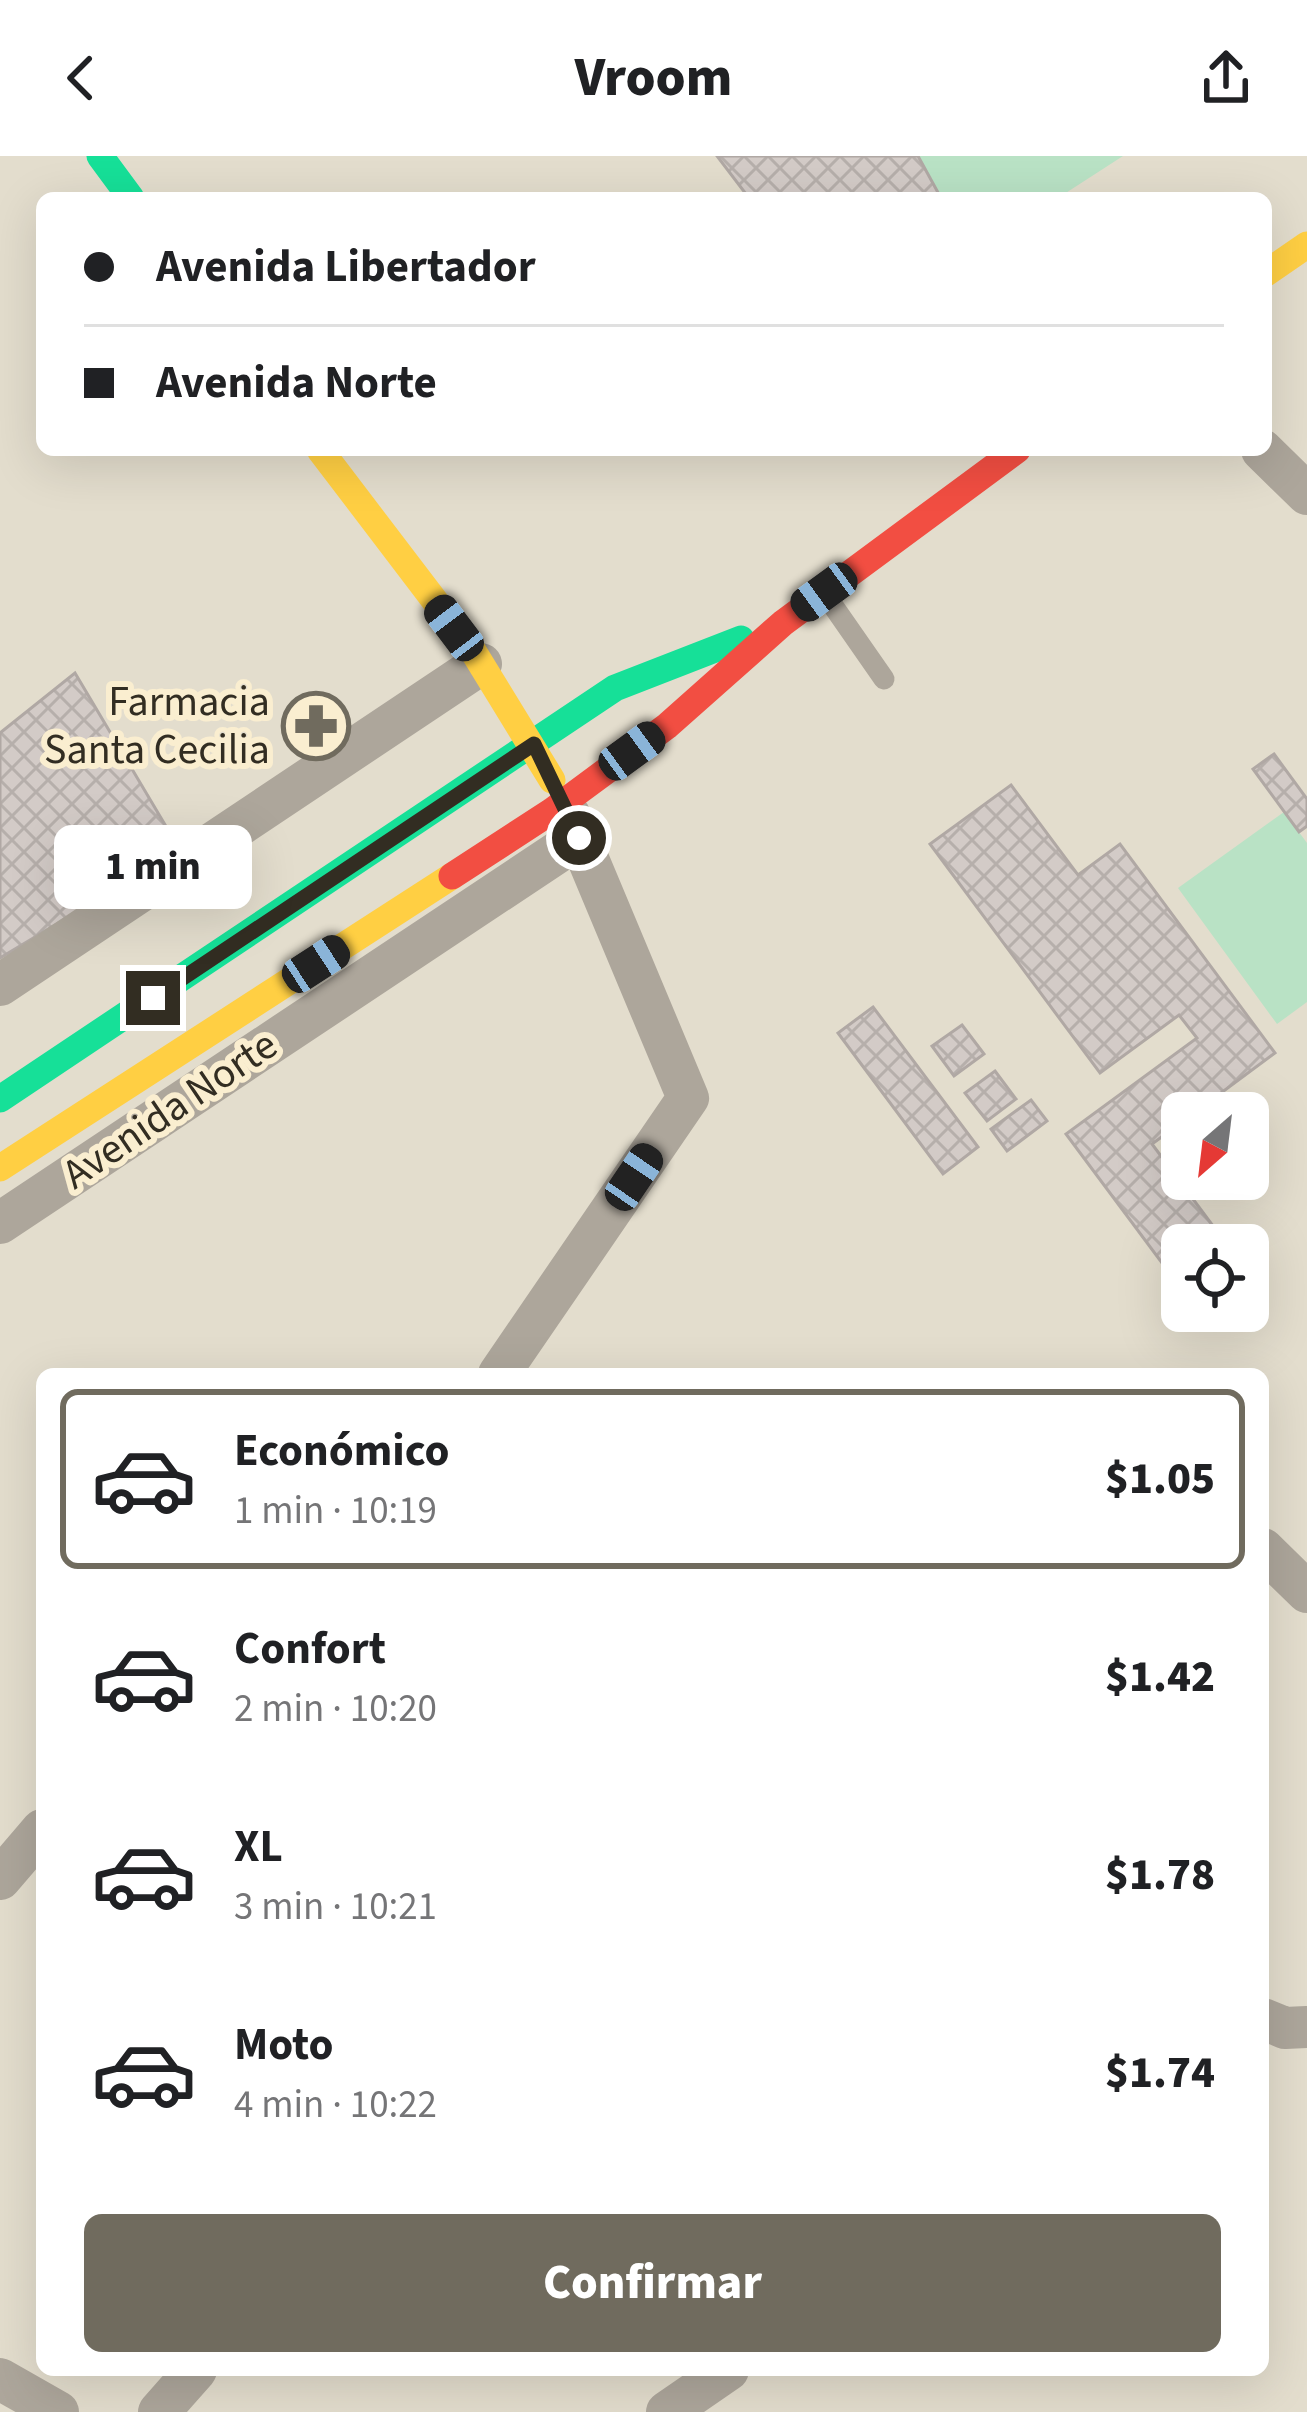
<!DOCTYPE html>
<html lang="es">
<head>
<meta charset="utf-8">
<style>
  :root { --surface:#fff; --page:#f6f6f6; --text:#202124; --muted:#757577; --line:#e0e0e0; --accent:#706b5e }
  body { margin:0; font-family:"Source Sans 3",sans-serif; background:var(--page); color:var(--text); height:100vh; display:flex; flex-direction:column; font-size:45px; white-space:nowrap }
  * { box-sizing:border-box; margin:0 }
  p { font-size:39px; color:var(--muted) }
  .icon { flex:none; width:66px; height:66px; fill:none; stroke:currentColor; stroke-width:2; stroke-linecap:round; stroke-linejoin:round }
  .map { position:relative; flex:1; overflow:hidden }
  .sheet { position:absolute; left:36px; top:1212px; width:1233px; height:1008px; display:flex; flex-direction:column; background:var(--surface); border-radius:18px; box-shadow:0 12px 48px #0002 }
  .sheet>* { flex:none }
  .top-card { position:absolute; left:36px; top:36px; width:1236px; height:264px; border-radius:18px; box-shadow:0 12px 48px #0002; display:grid; align-content:center; height:264px; padding:0 48px; background:var(--surface) }
  .needle { width:78px; rotate:208deg }
  .controls { position:absolute; left:1161px; top:936px; display:grid; gap:24px }
  .controls a { display:grid; place-items:center; width:108px; height:108px; border-radius:18px; background:var(--surface); box-shadow:0 12px 48px #0002; font-size:60px }
  .end { position:absolute; width:54px; height:54px; margin:-27px; border:15px solid #322d22; background:#fff; box-shadow:0 0 0 6px #fff }
  .from { border-radius:50% }
  .bubble { position:absolute; height:84px; border-radius:18px; background:var(--surface); box-shadow:0 12px 48px #0002; font-size:39px; font-weight:800; line-height:84px; text-align:center }
  .car { position:absolute; width:36px; height:72px; margin:-36px -18px; border-radius:15px; box-shadow:0 0 9px 3px #0007; background:linear-gradient(#222 24%,#8ab4d8 0 40%,#222 0 76%,#8ab4d8 0 86%,#222 0) }
  .top-card b { display:flex; align-items:center; gap:42px; height:114px; font-size:45px }
  .top-card b+b { border-top:3px solid var(--line) }
  .top-card i { width:30px; height:30px; background:var(--text) }
  ul { padding:21px 0 0; list-style:none }
  li { display:flex; align-items:center; gap:36px; height:180px; margin:0 24px 18px; padding:0 24px; border:6px solid transparent; border-radius:18px }
  li div { flex:1 }
  li b { display:block; font-size:45px }
  li em { font-style:normal; font-weight:800 }
  li.on { border-color:var(--accent) }
  li>.icon { width:108px; height:108px; stroke-width:1.5 }
  .action { display:flex; gap:24px; margin-top:auto; padding:24px 48px }
  .action a { flex:1; height:138px; border-radius:18px; background:var(--accent); color:#fff; font-size:48px; font-weight:800; line-height:138px; text-align:center }
  header { display:flex; justify-content:space-between; align-items:center; height:156px; padding:0 48px; background:var(--surface); font-size:54px; font-weight:800 }
  .map>svg:first-child { display:block }
</style>
</head>
<body>
<header><svg class="icon" aria-label="back" viewBox="0 0 24 24"><path d="M15 5l-7 7 7 7"/></svg>Vroom<svg class="icon" aria-label="share" viewBox="0 0 24 24"><path d="M12 15V3M7 8l5-5 5 5M5 13v7h14v-7"/></svg></header>
<div class="map">
<svg width="1307" height="2256" viewBox="0 0 1307 2256">
  <defs>
    <pattern id="building-cross-hatch" width="8" height="8" patternUnits="userSpaceOnUse" patternTransform="scale(3)"><rect width="8" height="8" fill="#d3cbc7"/><path d="M0 0l8 8M0 8l8-8" fill="none" stroke="#b6afab"/></pattern>
  </defs>
  <rect width="100%" height="100%" fill="#e3ddcd"/>
  <g fill="#b9e2c5">
    <path d="M918,0H1123L1058,42H941Z"/>
    <path d="M1284,656L1307,687V846L1277,868L1178,732Z"/>
  </g>
  <g fill="url(#building-cross-hatch)" stroke="#b0a8a4" stroke-width="3">
    <path d="M717,0H918L941,42H749Z"/>
    <path d="M75,517L180,694L0,802V577Z"/>
    <path d="M1274,598L1307,643V670L1299,676L1253,613Z"/>
    <path d="M1011,629L1078,719L1120,688L1275,897L1194,957H1182V966L1152,988L1216,1074L1195,1089H1182V1099L1165,1111L1066,978L1197,882L1179,859L1100,917L930,688Z"/>
    <path d="M873,851L978,991L943,1018L838,877Z"/>
    <path d="M962,869L984,898L954,920L932,890Z"/>
    <path d="M995,915L1016,943L987,965L965,937Z"/>
    <path d="M1031,944L1047,965L1007,995L991,973Z"/>
  </g>
  <g fill="none" stroke-linecap="round" stroke-linejoin="round">
    <path stroke="#ada69b" stroke-width="21" d="M829,444L884,523"/>
    <g stroke="#ada69b" stroke-width="42">
      <path d="M1262,294L1307,338"/>
      <path d="M0,829L481,508"/>
      <path d="M0,1067L579,682"/>
      <path d="M499,1218L688,942L570,660"/>
      <path d="M1263,1393L1307,1436"/>
      <path d="M0,1723L42,1674"/>
      <path d="M1263,1863L1285,1872L1307,1871"/>
      <path d="M0,2223L58,2256"/>
      <path d="M159,2256L196,2214"/>
      <path d="M667,2256L728,2214"/>
    </g>
    <g stroke="#16e098" stroke-width="27">
      <path d="M100,0L131,42"/>
      <path d="M0,943L615,532L741,483"/>
    </g>
    <g stroke="#ffcf43" stroke-width="27">
      <path d="M1266,117L1307,89"/>
      <path d="M320,294L473,495L552,624"/>
      <path d="M0,1012L452,720"/>
    </g>
    <path stroke="#f24e42" stroke-width="27" d="M452,720L552,655L667,570L783,467L1017,294"/>
  </g>
  <g fill="none" stroke-linecap="round" stroke-linejoin="round">
    <path stroke="#322d22" stroke-width="15" d="M153,842L534,588L579,682"/>
  </g>
  <defs>
    <g id="pharmacy-ring" transform="scale(3.45)"><circle r="9.5" fill="#faeed0" stroke="#706b5e" stroke-width="1.5"/><path d="M-2-6h4v4h4v4h-4v4h-4v-4h-4v-4h4Z" fill="#706b5e"/></g>
  </defs>
  <g fill-rule="evenodd">
    <use href="#pharmacy-ring" x="316" y="570"/>
  </g>
  <g text-anchor="middle" dominant-baseline="central" stroke-width="12" stroke-linejoin="round" paint-order="stroke">
    <g font-size="42" fill="#322d22" stroke="#faeed0" text-anchor="end">
      <text x="270" y="546">Farmacia<tspan x="270" dy="48">Santa Cecilia</tspan></text>
    </g>
    <g font-size="42" fill="#322d22" stroke="#faeed0">
      <text transform="translate(170 954) rotate(-34)">Avenida Norte</text>
    </g>
  </g>
</svg>
<div class="controls">
<a><svg class="needle" viewBox="-14 -14 28 28"><path d="M0-13l5 13h-10z" fill="#e53935"/><path d="M0 13l5-13h-10z" fill="#757577"/></svg></a>
<a><svg class="icon" aria-label="locate" viewBox="0 0 24 24"><circle cx="12" cy="12" r="6"/><path d="M12 2v4M12 18v4M2 12h4M18 12h4"/></svg></a>
</div>
<i class="end from" style="left:579px;top:682px"></i>
<i class="end" style="left:153px;top:842px"></i>
<div class="bubble" style="left:54px;top:669px;width:198px">1 min</div>
<i class="car" style="left:824px;top:436px;rotate:234deg"></i>
<i class="car" style="left:454px;top:472px;rotate:323deg"></i>
<i class="car" style="left:632px;top:595px;rotate:54deg"></i>
<i class="car" style="left:316px;top:808px;rotate:57deg"></i>
<i class="car" style="left:634px;top:1021px;rotate:34deg"></i>
<div class="top-card">
<b><i class="from"></i>Avenida Libertador</b>
<b><i></i>Avenida Norte</b>
</div>
<section class="sheet">
<ul>
<li class="on"><svg class="icon" aria-label="car" viewBox="0 0 24 24"><path d="M5 17H2v-5l4-1 3-4h7l3 4 3 1v5h-3M9 17h6M6 11h13"/><circle cx="7" cy="17" r="2"/><circle cx="17" cy="17" r="2"/></svg><div><b>Económico</b><p>1 min · 10:19</p></div><em>$1.05</em></li>
<li><svg class="icon" aria-label="car" viewBox="0 0 24 24"><path d="M5 17H2v-5l4-1 3-4h7l3 4 3 1v5h-3M9 17h6M6 11h13"/><circle cx="7" cy="17" r="2"/><circle cx="17" cy="17" r="2"/></svg><div><b>Confort</b><p>2 min · 10:20</p></div><em>$1.42</em></li>
<li><svg class="icon" aria-label="car" viewBox="0 0 24 24"><path d="M5 17H2v-5l4-1 3-4h7l3 4 3 1v5h-3M9 17h6M6 11h13"/><circle cx="7" cy="17" r="2"/><circle cx="17" cy="17" r="2"/></svg><div><b>XL</b><p>3 min · 10:21</p></div><em>$1.78</em></li>
<li><svg class="icon" aria-label="car" viewBox="0 0 24 24"><path d="M5 17H2v-5l4-1 3-4h7l3 4 3 1v5h-3M9 17h6M6 11h13"/><circle cx="7" cy="17" r="2"/><circle cx="17" cy="17" r="2"/></svg><div><b>Moto</b><p>4 min · 10:22</p></div><em>$1.74</em></li>
</ul>
<div class="action"><a>Confirmar</a></div>
</section>
</div>
</body>
</html>
